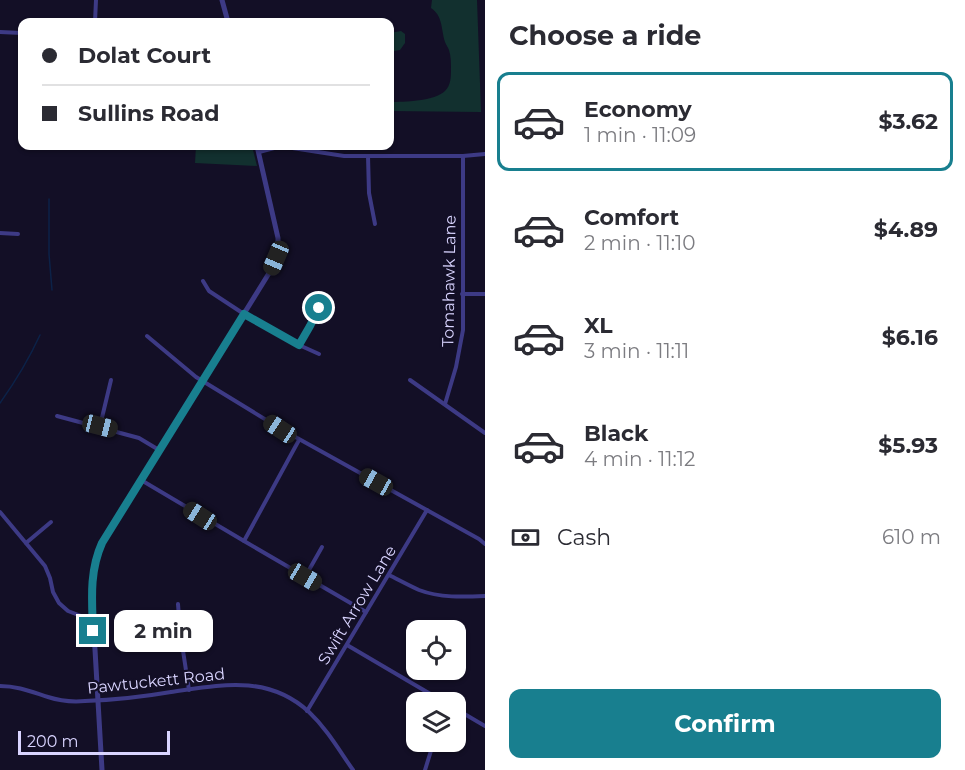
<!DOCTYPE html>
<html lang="en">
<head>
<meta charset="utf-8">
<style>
  :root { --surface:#fff; --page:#f7f7f7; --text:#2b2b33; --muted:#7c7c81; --line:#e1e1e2; --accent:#187f8f }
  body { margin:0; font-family:Montserrat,sans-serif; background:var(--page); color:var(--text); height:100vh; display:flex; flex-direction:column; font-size:22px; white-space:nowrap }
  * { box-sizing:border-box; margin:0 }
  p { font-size:20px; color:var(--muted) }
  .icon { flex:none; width:33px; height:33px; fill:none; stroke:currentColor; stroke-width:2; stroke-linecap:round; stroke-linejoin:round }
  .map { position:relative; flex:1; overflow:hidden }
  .panel { display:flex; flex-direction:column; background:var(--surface); width:480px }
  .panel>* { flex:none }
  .guide { position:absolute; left:18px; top:18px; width:376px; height:132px; border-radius:12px; box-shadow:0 2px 4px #0004; display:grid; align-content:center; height:132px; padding:0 24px; background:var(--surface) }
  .tools { position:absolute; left:406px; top:620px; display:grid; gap:12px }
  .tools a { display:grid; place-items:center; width:60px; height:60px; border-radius:12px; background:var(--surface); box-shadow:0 2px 4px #0004; font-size:30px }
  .scale { position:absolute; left:18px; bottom:15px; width:152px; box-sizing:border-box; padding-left:6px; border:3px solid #d9d4ff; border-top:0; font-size:16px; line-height:21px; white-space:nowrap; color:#d9d4ff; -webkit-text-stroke:4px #130f26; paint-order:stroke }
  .end { position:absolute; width:27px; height:27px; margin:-14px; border:8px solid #187f8f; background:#fff; box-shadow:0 0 0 3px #fff }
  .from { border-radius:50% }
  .bubble { position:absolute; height:42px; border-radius:12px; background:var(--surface); box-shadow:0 2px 4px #0004; font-size:20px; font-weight:700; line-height:42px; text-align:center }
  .car { position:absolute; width:18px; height:36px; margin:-18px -9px; border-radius:8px; box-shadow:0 0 4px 2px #0007; background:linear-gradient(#222 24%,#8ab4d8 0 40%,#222 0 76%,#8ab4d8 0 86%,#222 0) }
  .guide b { display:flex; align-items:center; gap:21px; height:57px; font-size:22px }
  .guide b+b { border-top:2px solid var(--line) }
  .guide i { width:15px; height:15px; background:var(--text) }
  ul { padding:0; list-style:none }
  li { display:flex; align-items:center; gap:18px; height:99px; margin:0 12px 9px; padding:0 12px; border:3px solid transparent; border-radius:12px }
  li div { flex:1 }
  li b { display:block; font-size:22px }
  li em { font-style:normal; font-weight:700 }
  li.on { border-color:var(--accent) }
  li>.icon { width:54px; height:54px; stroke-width:1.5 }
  h2 { padding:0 24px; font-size:27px; line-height:72px }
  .pay { display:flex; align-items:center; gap:15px; height:66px; padding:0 24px; font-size:22px }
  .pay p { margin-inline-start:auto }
  .primary-button { display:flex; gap:12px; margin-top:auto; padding:12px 24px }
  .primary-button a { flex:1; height:69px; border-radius:12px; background:var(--accent); color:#fff; font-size:24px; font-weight:700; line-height:69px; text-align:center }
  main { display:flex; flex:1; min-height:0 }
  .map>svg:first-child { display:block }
</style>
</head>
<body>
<main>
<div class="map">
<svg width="485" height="770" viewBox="0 0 485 770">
  <rect width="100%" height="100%" fill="#130f26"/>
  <g fill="#12302f">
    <path d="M432,0H477L481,112L390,111V102C404,102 435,101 445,91C451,85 451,77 451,69C451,63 451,56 449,50C448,47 446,45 445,42C441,29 443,16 431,8Z"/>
    <path d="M401,31L405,34V43L400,50L394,51L390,48V33Z"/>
    <path d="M196,146H252L257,166L195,163Z"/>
  </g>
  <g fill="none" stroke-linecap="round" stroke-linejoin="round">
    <g stroke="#0c2248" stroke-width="1.5">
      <path d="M49,199V254L52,290"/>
      <path d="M0,403C15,382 29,359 40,335"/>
    </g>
    <g stroke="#3d3a85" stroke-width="4">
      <path d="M95,22L96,0"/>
      <path d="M0,32L22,33"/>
      <path d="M259,152L278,147H286L344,156H463L485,154"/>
      <path d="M368,156L369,193L375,224"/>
      <path d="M0,233L18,234"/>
      <path d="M203,281L209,291L244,314L299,345L319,354"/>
      <path d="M462,294H485"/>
      <path d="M147,336L196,377L281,429L479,539L485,544"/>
      <path d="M299,345L311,326L319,308"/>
      <path d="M410,380L485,433"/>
      <path d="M445,404L456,367L463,330V156"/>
      <path d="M57,416L139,438L159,450"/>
      <path d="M100,426L111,380"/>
      <path d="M141,480L244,541L366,612"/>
      <path d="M0,512L45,566L50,578L53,592L59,603L68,611L81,616H92"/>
      <path d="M244,541L299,440"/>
      <path d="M26,543L51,522"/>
      <path d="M389,575C399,580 408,585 419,590C440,598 463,597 485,596"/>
      <path d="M305,577L322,547"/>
      <path d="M178,604L180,631L189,690"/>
      <path d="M347,645L444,702"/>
      <path d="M0,686C18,686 32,692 48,697C60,701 73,702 85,701C113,700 142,697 171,692C220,685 268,674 309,712C327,729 339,750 353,770"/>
      <path d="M456,709L485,726"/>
      <path d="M307,711L427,510"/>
      <path d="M425,770L434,741"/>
    </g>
    <g stroke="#3d3a85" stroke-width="5">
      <path d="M222,0L228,22"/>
      <path d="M102,770L92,598C92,577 94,557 105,538L271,270L276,258L278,247V238L257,146"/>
    </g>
  </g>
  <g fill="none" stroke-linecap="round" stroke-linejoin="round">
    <path stroke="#187f8f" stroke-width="8" d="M93,631C92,601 89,572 102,543L244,314L299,345L310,326L319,308"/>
  </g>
  <g text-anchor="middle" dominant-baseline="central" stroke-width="4.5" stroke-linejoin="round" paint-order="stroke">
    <g font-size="16" fill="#d9d4ff" stroke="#130f26">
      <text transform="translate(449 281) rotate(-89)">Tomahawk Lane</text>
      <text transform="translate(357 605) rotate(-59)">Swift Arrow Lane</text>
      <text transform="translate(156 681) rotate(-6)">Pawtuckett Road</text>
    </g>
  </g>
</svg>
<div class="tools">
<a><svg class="icon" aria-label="locate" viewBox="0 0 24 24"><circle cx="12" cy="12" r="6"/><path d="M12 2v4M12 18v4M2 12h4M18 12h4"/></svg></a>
<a><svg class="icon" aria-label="layers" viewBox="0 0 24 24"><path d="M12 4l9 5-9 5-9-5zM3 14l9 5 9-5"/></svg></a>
</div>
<div class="scale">200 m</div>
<i class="end from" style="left:319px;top:308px"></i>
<i class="end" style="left:93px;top:631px"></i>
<div class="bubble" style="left:114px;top:610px;width:99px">2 min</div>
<i class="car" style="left:276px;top:258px;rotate:203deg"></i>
<i class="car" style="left:100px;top:426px;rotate:104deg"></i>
<i class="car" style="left:280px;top:429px;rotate:303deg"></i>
<i class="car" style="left:376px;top:482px;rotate:299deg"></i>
<i class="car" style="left:200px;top:516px;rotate:302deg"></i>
<i class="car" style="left:305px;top:577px;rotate:120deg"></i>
<div class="guide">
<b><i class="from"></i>Dolat Court</b>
<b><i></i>Sullins Road</b>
</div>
</div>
<section class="panel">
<h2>Choose a ride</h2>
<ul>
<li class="on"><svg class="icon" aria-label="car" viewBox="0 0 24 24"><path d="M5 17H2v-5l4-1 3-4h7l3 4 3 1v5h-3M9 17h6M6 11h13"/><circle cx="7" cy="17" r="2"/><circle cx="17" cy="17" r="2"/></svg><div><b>Economy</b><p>1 min · 11:09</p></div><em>$3.62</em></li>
<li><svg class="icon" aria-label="car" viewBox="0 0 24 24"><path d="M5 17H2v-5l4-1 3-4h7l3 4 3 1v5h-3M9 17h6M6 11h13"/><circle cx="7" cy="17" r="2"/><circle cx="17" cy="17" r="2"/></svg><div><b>Comfort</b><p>2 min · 11:10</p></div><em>$4.89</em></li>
<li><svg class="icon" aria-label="car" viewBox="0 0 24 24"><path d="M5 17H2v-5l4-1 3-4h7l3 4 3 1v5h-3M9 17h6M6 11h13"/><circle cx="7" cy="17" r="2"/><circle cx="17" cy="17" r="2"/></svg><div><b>XL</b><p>3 min · 11:11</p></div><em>$6.16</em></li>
<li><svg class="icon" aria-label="car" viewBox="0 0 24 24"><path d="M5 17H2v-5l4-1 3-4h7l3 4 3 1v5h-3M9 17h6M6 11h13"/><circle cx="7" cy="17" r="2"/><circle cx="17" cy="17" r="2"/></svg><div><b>Black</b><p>4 min · 11:12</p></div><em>$5.93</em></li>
</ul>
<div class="pay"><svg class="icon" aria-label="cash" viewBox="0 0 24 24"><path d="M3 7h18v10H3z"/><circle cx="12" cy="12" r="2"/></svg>Cash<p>610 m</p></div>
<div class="primary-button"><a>Confirm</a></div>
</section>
</main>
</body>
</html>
